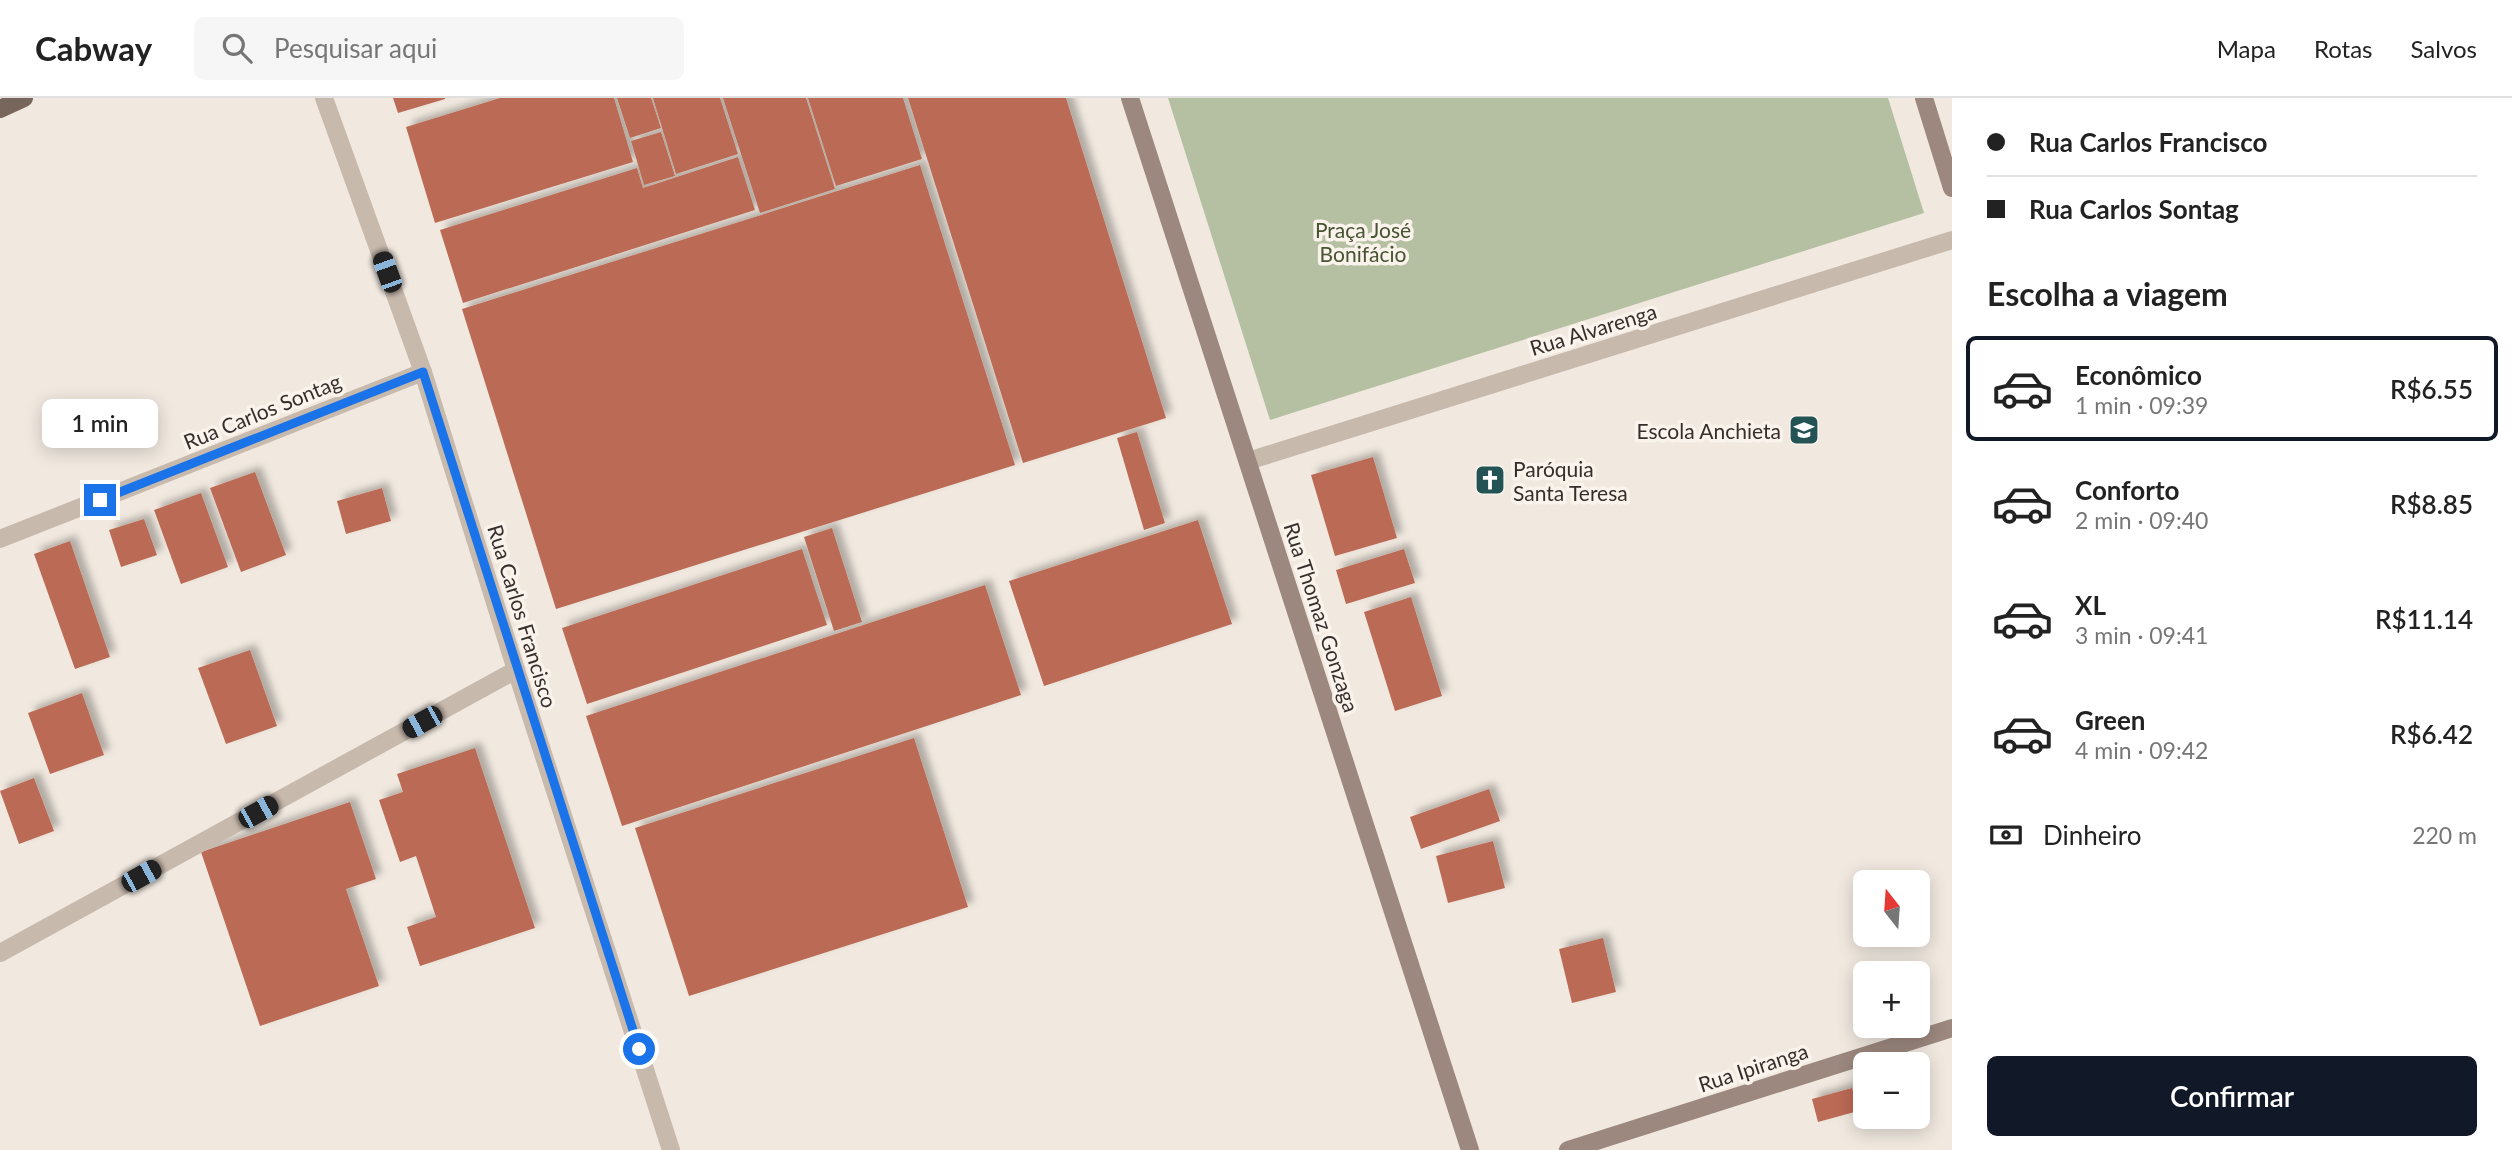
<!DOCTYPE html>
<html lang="pt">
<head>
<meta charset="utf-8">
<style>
  :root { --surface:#fff; --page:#f6f6f6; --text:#222; --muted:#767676; --line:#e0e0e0; --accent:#111827 }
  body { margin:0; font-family:Lato,sans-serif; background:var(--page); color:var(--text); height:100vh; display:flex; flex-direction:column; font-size:26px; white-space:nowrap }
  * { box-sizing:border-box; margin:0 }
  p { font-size:23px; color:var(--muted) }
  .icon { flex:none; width:38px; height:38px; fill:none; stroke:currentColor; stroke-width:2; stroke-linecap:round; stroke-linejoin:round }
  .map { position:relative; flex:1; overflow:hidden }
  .sheet { display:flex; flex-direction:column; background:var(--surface); width:560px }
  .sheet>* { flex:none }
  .top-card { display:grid; align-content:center; height:154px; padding:0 35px; background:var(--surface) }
  .needle { width:46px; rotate:343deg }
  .buttons { position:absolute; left:1853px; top:772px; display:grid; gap:14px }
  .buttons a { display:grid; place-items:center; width:77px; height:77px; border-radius:10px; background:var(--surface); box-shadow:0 4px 18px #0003; font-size:35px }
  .end { position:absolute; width:32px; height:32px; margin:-16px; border:9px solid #1a73e8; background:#fff; box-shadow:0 0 0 4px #fff }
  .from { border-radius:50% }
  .bubble { position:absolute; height:49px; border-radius:10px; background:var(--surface); box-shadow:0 4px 18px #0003; font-size:23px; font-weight:600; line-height:49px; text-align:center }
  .car { position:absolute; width:21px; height:42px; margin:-21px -10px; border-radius:9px; box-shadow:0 0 5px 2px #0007; background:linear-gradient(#222 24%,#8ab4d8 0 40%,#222 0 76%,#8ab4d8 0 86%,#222 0) }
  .top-card b { display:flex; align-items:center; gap:24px; height:66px; font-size:26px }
  .top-card b+b { border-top:2px solid var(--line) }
  .top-card i { width:18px; height:18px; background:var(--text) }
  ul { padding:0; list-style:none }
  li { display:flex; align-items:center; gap:21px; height:105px; margin:0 14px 10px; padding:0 21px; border:4px solid transparent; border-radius:10px }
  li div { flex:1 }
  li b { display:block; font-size:26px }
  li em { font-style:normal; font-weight:600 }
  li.current { border-color:var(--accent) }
  li>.icon { width:63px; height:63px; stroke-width:1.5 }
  h2 { padding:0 35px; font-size:32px; line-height:84px }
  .pay { display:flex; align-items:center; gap:18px; height:77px; padding:0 35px; font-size:26px }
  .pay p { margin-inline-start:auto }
  .primary-button { display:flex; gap:14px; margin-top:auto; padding:14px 35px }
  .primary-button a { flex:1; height:80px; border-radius:10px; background:var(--accent); color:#fff; font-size:28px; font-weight:600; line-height:80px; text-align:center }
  header { display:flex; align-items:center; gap:42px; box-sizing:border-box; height:98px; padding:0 35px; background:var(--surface); border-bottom:2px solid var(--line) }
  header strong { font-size:33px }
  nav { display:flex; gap:38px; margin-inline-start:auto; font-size:24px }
  .search { width:490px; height:63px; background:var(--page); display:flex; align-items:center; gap:18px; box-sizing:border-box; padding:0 24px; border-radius:10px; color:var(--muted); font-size:26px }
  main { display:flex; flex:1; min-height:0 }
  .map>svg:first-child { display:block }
</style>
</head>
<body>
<header>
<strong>Cabway</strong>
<div class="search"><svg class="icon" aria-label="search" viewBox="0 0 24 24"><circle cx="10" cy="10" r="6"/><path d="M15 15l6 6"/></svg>Pesquisar aqui</div>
<nav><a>Mapa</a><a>Rotas</a><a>Salvos</a></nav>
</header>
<main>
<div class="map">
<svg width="1952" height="1052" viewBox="0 0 1952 1052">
  <defs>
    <filter id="shadow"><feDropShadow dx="6" dy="-6" stdDeviation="3.5" flood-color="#0004"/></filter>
  </defs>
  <rect width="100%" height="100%" fill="#f1e9e0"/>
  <path fill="#b5bfa1" d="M1168,0H1888L1924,115L1270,322Z"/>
  <g fill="#bb6b54" filter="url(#shadow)">
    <path d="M393,0H445V1L398,15Z"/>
    <path d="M500,0H614L633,64L435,125L406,29Z"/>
    <path d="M617,0H651L661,30L630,40Z"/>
    <path d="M653,0H720L738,56L676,76Z"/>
    <path d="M723,0H806L835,91L760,115Z"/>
    <path d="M808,0H903L922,61L836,88Z"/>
    <path d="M908,0H1066L1166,320L1023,365Z"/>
    <path d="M661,34L675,78L644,87L631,43Z"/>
    <path d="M738,59L755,112L463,205L440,132L637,70L643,90Z"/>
    <path d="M920,67L1015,367L556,511L462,211Z"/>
    <path d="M1137,334L1165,425L1144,432L1117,340Z"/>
    <path d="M1373,359L1397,440L1335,458L1311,377Z"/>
    <path d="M255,374L286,457L241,474L210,390Z"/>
    <path d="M382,390L391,423L346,436L337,403Z"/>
    <path d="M201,395L228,469L181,486L154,412Z"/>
    <path d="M144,421L157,457L121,469L109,432Z"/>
    <path d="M1198,422L1232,526L1044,588L1009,483Z"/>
    <path d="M832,430L862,524L834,533L804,439Z"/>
    <path d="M70,443L110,559L75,571L34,456Z"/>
    <path d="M802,451L827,527L587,606L562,530Z"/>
    <path d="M1404,451L1415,485L1346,506L1336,472Z"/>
    <path d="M985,487L1021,597L622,728L586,618Z"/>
    <path d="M1411,499L1442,598L1395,613L1364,514Z"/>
    <path d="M250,552L277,628L226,646L198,570Z"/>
    <path d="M82,595L104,657L50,676L28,615Z"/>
    <path d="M914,640L968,809L689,898L635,730Z"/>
    <path d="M475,650L535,830L420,868L407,829L436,819L416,758L400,764L379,702L403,694L397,676Z"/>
    <path d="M34,680L54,733L19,746L0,693Z"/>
    <path d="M1489,691L1500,723L1421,751L1410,719Z"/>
    <path d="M350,704L376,781L346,791L379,888L260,928L201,754Z"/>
    <path d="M1493,743L1505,790L1448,805L1436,758Z"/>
    <path d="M1603,840L1616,894L1572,905L1559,851Z"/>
    <path d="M1852,990L1858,1013L1818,1024L1812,1001Z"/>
  </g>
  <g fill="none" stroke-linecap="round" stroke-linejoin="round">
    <g stroke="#c8b9ad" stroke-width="18">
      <path d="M324,0L423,274L516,572L671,1052"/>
      <path d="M1248,363L1952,142"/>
      <path d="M0,441L423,274"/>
      <path d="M0,855L516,572"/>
    </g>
    <g stroke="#9c887e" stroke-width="18">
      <path d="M1130,0L1470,1052"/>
      <path d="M1924,0L1952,90"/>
      <path d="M1568,1052L1952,930"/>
    </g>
    <path stroke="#78665d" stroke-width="18" d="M0,11L24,0"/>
  </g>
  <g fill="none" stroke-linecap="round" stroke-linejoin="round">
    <path stroke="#1a73e8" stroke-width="9" d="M100,402L423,274L639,951"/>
  </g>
  <defs>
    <g id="school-square" transform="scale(1.575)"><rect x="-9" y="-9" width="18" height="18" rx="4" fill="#245355" stroke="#f9f3ec"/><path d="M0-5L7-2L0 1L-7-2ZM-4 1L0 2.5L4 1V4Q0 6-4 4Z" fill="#fff"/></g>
    <g id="church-square" transform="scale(1.575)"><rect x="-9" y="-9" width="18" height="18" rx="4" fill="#245355" stroke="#f9f3ec"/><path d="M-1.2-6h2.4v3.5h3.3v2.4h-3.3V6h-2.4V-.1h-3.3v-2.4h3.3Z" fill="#fff"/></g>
  </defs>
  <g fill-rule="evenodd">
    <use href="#school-square" x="1804" y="332"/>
    <use href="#church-square" x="1490" y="382"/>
  </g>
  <g text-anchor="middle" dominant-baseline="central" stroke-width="7" stroke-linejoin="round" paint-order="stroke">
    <g font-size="21" fill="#475331" stroke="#f9f3ec">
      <text x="1363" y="131">Praça José<tspan x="1363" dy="24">Bonifácio</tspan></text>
    </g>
    <g font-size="21" fill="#372e2b" stroke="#f9f3ec">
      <text transform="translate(1593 231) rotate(-17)">Rua Alvarenga</text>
      <text transform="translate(262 313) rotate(-22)">Rua Carlos Sontag</text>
      <text transform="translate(523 518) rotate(73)">Rua Carlos Francisco</text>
      <text transform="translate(1322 519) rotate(72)">Rua Thomaz Gonzaga</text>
      <text transform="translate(1753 969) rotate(-18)">Rua Ipiranga</text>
    </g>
    <g font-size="21" fill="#372e2b" stroke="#f9f3ec" text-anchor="end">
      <text x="1781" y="332">Escola Anchieta</text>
      <text x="1513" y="370" text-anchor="start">Paróquia<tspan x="1513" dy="24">Santa Teresa</tspan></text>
    </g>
  </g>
</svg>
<div class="buttons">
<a><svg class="needle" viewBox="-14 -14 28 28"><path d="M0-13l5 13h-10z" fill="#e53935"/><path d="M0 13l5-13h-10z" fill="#767676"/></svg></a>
<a>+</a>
<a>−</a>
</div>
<i class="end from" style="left:639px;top:951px"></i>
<i class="end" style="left:100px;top:402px"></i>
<div class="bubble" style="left:42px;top:301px;width:116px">1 min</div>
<i class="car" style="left:387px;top:174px;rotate:340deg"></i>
<i class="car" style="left:422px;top:624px;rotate:241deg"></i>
<i class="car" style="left:258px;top:714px;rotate:61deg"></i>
<i class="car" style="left:141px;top:778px;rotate:61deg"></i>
</div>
<section class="sheet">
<div class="top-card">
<b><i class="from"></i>Rua Carlos Francisco</b>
<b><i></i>Rua Carlos Sontag</b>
</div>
<h2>Escolha a viagem</h2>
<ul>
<li class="current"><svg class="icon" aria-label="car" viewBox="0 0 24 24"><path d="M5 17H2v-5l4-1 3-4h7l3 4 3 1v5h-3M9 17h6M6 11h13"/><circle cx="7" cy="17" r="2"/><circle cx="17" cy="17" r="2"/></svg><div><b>Econômico</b><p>1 min · 09:39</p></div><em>R$6.55</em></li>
<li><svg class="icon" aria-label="car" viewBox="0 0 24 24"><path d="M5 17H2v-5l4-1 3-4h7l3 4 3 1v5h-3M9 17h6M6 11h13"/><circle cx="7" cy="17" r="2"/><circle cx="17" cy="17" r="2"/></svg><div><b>Conforto</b><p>2 min · 09:40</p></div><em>R$8.85</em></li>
<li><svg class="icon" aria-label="car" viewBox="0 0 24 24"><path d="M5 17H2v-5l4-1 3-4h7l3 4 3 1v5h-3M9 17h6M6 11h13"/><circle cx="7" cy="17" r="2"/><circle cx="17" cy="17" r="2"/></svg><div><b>XL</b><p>3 min · 09:41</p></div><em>R$11.14</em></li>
<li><svg class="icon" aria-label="car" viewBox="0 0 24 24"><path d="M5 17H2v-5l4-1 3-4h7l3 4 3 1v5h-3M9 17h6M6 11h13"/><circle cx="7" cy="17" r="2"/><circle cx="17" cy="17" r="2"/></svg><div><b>Green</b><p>4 min · 09:42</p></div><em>R$6.42</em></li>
</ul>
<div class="pay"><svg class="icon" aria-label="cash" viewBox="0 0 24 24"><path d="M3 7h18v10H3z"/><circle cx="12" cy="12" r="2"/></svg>Dinheiro<p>220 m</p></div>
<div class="primary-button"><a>Confirmar</a></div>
</section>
</main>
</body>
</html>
